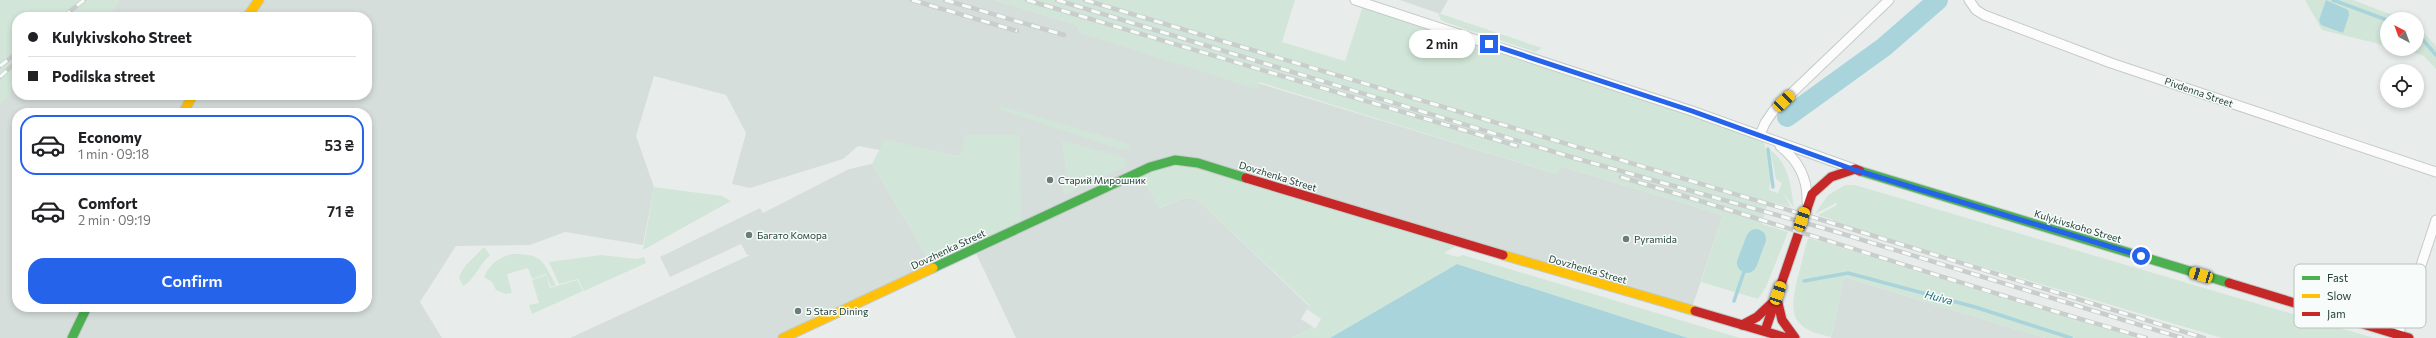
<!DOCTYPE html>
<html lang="en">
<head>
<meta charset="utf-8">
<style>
  :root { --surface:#fff; --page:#f6f6f6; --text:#202124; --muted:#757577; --line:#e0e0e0; --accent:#2563eb }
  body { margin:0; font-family:Commissioner,sans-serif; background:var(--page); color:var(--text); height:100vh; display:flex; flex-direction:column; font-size:15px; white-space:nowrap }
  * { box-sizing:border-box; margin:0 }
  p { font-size:13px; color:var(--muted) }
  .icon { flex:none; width:22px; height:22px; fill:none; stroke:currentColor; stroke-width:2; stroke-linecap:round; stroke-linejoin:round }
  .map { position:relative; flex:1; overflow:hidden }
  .panel { position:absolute; left:12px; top:108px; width:360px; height:204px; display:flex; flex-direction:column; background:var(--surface); border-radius:16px; box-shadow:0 2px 6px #0003 }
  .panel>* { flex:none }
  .hud { position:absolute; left:12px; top:12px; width:360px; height:88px; border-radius:16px; box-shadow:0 2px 6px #0003; display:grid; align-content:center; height:88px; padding:0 16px; background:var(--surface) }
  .needle { width:26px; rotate:319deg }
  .tools { position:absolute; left:2380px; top:12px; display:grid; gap:8px }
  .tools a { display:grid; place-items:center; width:44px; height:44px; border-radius:50%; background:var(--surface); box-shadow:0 2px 6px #0003; font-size:20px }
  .end { position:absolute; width:18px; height:18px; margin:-9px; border:5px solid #2563eb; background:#fff; box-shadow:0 0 0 2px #fff }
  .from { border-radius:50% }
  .bubble { position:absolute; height:28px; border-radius:14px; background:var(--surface); box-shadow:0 2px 6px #0003; font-size:13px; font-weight:600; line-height:28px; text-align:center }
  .car { position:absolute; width:12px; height:24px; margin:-12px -6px; border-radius:5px; box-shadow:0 0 3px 1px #0007; background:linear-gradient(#f5c518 24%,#345 0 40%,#f5c518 0 76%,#345 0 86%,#f5c518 0) }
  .hud b { display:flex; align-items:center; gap:14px; height:38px; font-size:15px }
  .hud b+b { border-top:1px solid var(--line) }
  .hud i { width:10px; height:10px; background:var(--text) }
  ul { padding:7px 0 0; list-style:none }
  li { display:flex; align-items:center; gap:12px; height:60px; margin:0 8px 6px; padding:0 8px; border:2px solid transparent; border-radius:16px }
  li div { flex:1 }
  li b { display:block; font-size:15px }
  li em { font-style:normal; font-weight:600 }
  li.active { border-color:var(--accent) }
  li>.icon { width:36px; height:36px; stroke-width:1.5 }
  .cta { display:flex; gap:8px; margin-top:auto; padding:8px 16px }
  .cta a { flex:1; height:46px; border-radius:16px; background:var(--accent); color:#fff; font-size:16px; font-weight:600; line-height:46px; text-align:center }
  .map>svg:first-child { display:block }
</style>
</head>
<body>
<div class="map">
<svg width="2436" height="338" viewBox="0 0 2436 338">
  <rect width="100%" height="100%" fill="#e8edeb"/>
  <g fill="#d6dedb" fill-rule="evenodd">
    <path d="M119,0H995L1077,25L1080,29L1557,174L1560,166L1723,215L1691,311L1530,264L1139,172L1160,208L1183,198L1197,199L1309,306L1301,319L1313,327L1292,338H1016L974,249L960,157L885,140L880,150L858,146L843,159L750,188L732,184L746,133L726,95L654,76L636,136L654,187L643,245L565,232L530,245L456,246L420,302L442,338H0V104L17,86V95H47L56,100L59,95H367V17H108ZM17,113H367V307H17Z"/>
    <path d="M1400,0H1448L1440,14Z"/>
    <path d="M872,164L934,268L783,338H570L750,255H747L741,244L670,277L660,257L760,208L763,213L849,169Z"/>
    <path d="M1844,277L2046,338H1831Z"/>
  </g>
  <g fill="#d1e6d8">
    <path d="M0,0H119L108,17H17V86L0,104Z"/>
    <path d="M995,0H1295L1282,42L1345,61L1364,3L1760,135C1768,151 1773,172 1769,190L1778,193L1782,183L1776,179L1770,150C1789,163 1791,186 1794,208L1783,192L1791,207L1768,202L1762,224L1788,232L1766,287L1758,299L1701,282L1723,215L1560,166L1557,174L1259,82L1257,89L1080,33L1077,25Z"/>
    <path d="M2305,0H2353L2403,19H2387V46L2322,30Z"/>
    <path d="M1438,13L1542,48L1535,52L1445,22L1441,20Z"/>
    <path d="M2417,26L2436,46V69L2424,56L2402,49H2417Z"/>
    <path d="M1002,106L1126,143L1130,146V148L1123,150L1001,110L1000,108Z"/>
    <path d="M966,135H1020L1021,227L934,268L872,164L885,139L959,157Z"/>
    <path d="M1064,141L1122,157L1126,160L1127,166L1064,195L1062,183L1068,180L1062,143Z"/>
    <path d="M1167,161L1461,243L1444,253L1457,257L1463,255L1740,338H1688L1457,264L1330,338H1292L1313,327L1315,329L1321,319L1307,309L1309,305L1197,199L1183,198L1159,208L1139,172Z"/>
    <path d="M1845,185H1855L2374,338H2222L1832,222L1833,220L1818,215L1837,205L1836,203L1815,214L1828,195Z"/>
    <path d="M654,187L722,196L731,201L643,250Z"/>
    <path d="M1808,238L1826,243L2136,338H2046L1844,277L1831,337C1794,329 1788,317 1797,280C1801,266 1804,252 1808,238Z"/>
    <path d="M484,247L490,255C479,265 473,281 463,286L459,277L465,266Z"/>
    <path d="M512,254C544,254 542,261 556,285L551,287L546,274L532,279L528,268L507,274L512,293L505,294L496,290L492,282L484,277C490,264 498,258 512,254Z"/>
    <path d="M601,255L637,259L644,257L646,263L584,291L578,279L559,284L549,262Z"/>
    <path d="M546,275L550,288L577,280L583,291L532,314L529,305L539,303L532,280Z"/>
  </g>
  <g fill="#a9d4db">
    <path d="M2326,0L2348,10L2349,15L2343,33L2321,25L2319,20Z"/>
    <path d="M1457,264L1460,265L1688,338H1330Z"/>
  </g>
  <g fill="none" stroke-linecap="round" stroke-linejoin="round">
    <g stroke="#a9d4db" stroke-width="3.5">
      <path d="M2333,0L2387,20"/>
      <path d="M2417,33L2436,55"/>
      <path d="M1768,149L1773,187"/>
      <path d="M1804,281L1848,273L1975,307L2071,338"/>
      <path d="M1734,301L1747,263"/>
    </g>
    <g stroke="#a9d4db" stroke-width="20">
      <path d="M1787,117L1884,47L1938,0"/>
      <path d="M1747,263L1756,239"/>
    </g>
    <g stroke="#c5cac8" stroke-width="11">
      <g id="street">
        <path d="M1355,0L1692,111L1854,169"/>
        <path d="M1969,0L1976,10L1984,15L2111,63L2436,172"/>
        <path d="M1760,135L1765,123L1774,110L1889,0"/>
        <path d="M1780,146C1798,160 1808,178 1807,202"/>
        <path d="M2398,335L2436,220"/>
      </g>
    </g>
    <g stroke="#c3cbc8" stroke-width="11">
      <g id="fast">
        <path d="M1860,171L2229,283"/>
        <path d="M933,268L1150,167L1175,160L1198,163L1246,178"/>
        <path d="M72,338L87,307"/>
      </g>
    </g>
    <g stroke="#c3cbc8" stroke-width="11">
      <g id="slow">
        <path d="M247,17L259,0"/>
        <path d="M183,113L193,95"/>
        <path d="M1503,255L1695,311"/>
        <path d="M783,338L933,268"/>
      </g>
    </g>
    <g stroke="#c3cbc8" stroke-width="11">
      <g id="jam">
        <path d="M1246,178L1503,255"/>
        <path d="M2229,283L2409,338"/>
        <path d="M1777,299L1782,320L1795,338"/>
        <path d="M1695,311L1787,338"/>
        <path d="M1742,325L1757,317L1773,302"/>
        <path d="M1765,331L1812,194L1831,177L1855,169L1860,171"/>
      </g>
    </g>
    <use href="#street" stroke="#fcfcfc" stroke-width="9"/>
    <use href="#fast" stroke="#4caf50" stroke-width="9"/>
    <use href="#slow" stroke="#ffc107" stroke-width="9"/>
    <use href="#jam" stroke="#c62828" stroke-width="9"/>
    <g stroke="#c9cdcc" stroke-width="4.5">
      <g id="rail">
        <path d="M912,0L1017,31"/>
        <path d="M945,0L1064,35"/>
        <path d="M1027,0L1517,146"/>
        <path d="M1057,0L1571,157L1830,230L2182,338"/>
        <path d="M1085,0L1832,223L2204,338"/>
        <path d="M63,17L84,0"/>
        <path d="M0,66L17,53"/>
        <path d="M0,77L17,61"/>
        <path d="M1621,177C1796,229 1970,288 2146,338"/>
      </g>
    </g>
    <use href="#rail" stroke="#f7fbf9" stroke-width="3" stroke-dasharray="9" stroke-linecap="butt"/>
  </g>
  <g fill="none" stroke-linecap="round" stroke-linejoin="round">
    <path stroke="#2563eb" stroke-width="5" d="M1489,44L1692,111L1855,170L2141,256"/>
  </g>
  <g fill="#697e78" stroke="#f7fbf9" stroke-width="1.5">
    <circle cx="1050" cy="180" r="4"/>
    <circle cx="749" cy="235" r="4"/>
    <circle cx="1626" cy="239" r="4"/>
    <circle cx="798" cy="311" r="4"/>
  </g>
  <g text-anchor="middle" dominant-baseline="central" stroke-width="3" stroke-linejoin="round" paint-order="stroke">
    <g font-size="10" fill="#24423a" stroke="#f7fbf9">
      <text transform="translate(2199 92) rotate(19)">Pivdenna Street</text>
      <text transform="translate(1278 176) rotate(17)">Dovzhenka Street</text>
      <text transform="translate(2078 226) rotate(17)">Kulykivskoho Street</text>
      <text transform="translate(948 249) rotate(-25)">Dovzhenka Street</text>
      <text transform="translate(1588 269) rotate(16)">Dovzhenka Street</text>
    </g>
    <g font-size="10" fill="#24423a" stroke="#f7fbf9" text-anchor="start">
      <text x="1058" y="180">Старий Мирошник</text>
      <text x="757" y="235">Багато Комора</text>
      <text x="1634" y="239">Pyramida</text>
      <text x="806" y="311">5 Stars Dining</text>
    </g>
    <g font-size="11" font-style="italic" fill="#1c6f80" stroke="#f7fbf9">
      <text transform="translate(1939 297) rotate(15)">Huiva</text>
    </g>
  </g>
  <rect x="2294" y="264" width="132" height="64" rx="6" fill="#f7fbf9" stroke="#b8c4c0" stroke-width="1"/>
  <rect x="2302" y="276" width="18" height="4" fill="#4caf50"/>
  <rect x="2302" y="294" width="18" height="4" fill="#ffc107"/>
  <rect x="2302" y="312" width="18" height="4" fill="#c62828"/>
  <g font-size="11" fill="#24423a">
    <text x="2327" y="282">Fast</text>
    <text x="2327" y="300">Slow</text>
    <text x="2327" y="318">Jam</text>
  </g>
</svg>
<div class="tools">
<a><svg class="needle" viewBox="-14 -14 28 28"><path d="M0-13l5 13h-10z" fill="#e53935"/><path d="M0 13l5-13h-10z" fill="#757577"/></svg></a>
<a><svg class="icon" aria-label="locate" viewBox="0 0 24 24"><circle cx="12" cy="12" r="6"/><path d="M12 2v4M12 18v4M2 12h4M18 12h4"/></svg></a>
</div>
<i class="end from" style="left:2141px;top:256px"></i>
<i class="end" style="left:1489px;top:44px"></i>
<div class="bubble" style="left:1409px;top:30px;width:66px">2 min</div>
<i class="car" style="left:1784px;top:101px;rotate:46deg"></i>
<i class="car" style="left:1802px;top:219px;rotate:18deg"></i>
<i class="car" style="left:2201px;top:275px;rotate:287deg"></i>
<i class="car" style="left:1778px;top:293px;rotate:19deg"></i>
<div class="hud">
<b><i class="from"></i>Kulykivskoho Street</b>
<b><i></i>Podilska street</b>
</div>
<section class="panel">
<ul>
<li class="active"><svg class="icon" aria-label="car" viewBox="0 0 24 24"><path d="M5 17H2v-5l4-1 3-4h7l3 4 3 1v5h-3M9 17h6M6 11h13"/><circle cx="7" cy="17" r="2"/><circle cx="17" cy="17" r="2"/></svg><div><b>Economy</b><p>1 min · 09:18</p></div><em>53 ₴</em></li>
<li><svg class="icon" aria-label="car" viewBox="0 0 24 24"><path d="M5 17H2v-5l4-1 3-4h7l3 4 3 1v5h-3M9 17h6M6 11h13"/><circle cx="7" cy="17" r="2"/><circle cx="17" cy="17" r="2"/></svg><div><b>Comfort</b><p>2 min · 09:19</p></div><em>71 ₴</em></li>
</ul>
<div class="cta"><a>Confirm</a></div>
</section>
</div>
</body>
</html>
